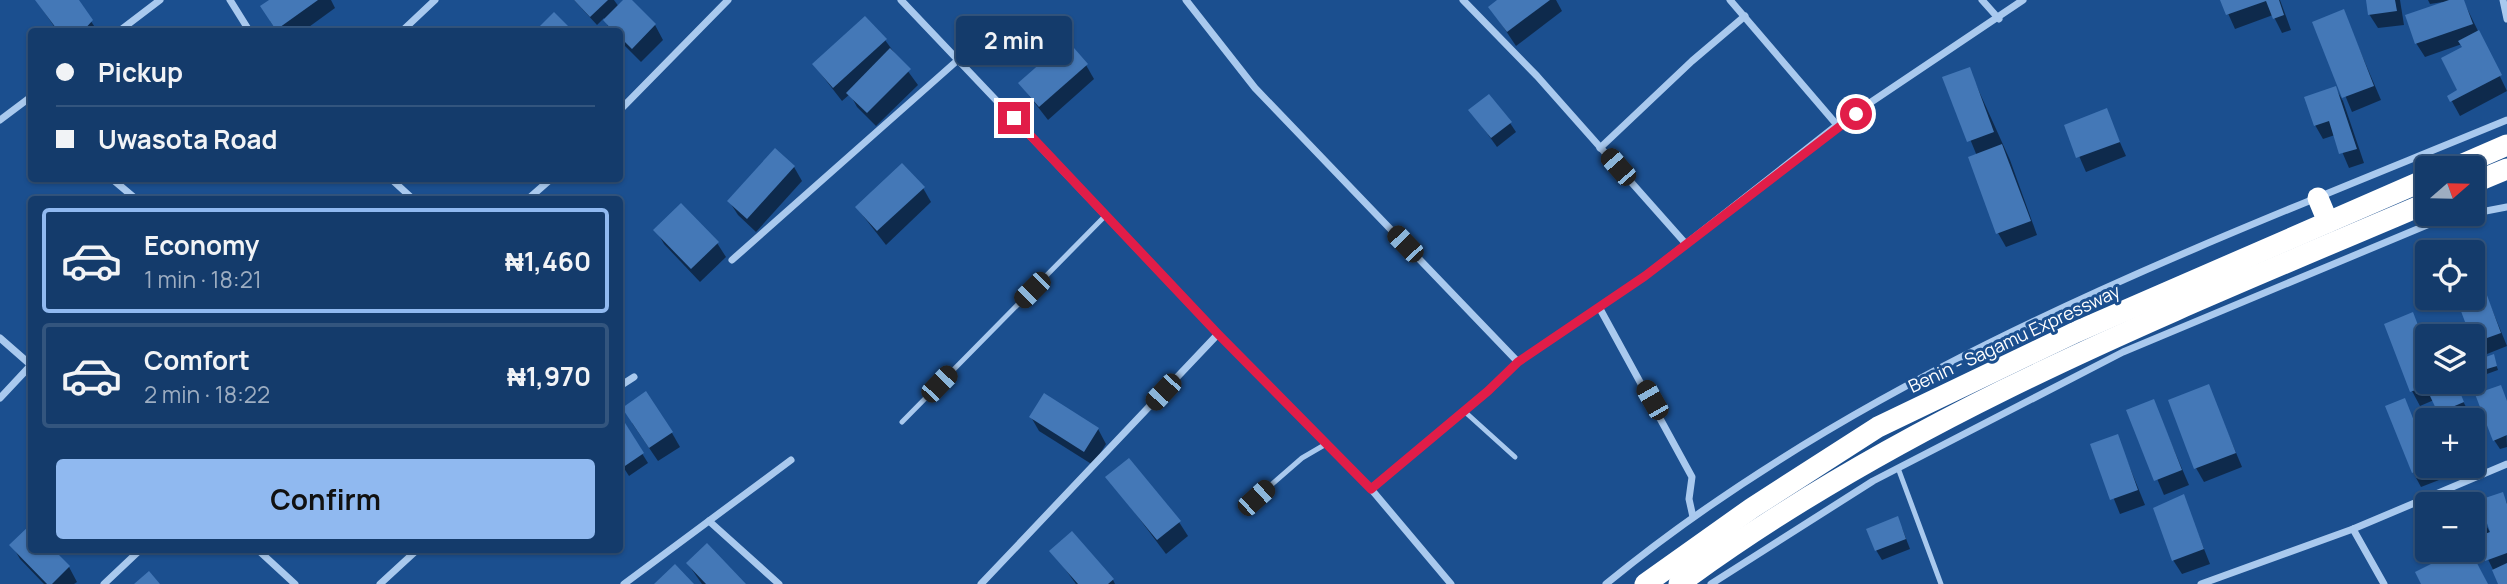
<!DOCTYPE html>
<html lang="en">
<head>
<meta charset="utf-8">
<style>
  :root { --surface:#143b6b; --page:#1d4271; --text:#f1f3f6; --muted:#9dadc1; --line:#33557e; --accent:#90b9f0 }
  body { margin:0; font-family:Manrope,sans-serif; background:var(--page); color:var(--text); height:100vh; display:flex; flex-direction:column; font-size:26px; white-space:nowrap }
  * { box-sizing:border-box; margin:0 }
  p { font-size:23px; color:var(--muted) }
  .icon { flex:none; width:38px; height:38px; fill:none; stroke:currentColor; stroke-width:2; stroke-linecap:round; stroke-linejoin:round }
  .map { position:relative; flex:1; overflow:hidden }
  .sheet { position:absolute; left:28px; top:196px; width:595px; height:357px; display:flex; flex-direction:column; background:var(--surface); border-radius:7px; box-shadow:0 2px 5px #0004,0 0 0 2px var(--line) }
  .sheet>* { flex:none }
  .top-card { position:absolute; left:28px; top:28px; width:595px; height:154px; border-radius:7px; box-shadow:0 2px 5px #0004,0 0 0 2px var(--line); display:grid; align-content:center; height:154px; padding:0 28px; background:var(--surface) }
  .needle { width:46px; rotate:70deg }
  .tools { position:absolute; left:2415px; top:156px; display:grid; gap:14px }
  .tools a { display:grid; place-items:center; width:70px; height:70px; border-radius:7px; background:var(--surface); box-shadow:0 2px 5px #0004,0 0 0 2px var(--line); font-size:35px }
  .end { position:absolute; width:32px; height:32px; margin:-16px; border:9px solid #e11d48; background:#fff; box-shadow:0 0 0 4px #fff }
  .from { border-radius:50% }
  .bubble { position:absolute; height:49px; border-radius:7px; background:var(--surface); box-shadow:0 2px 5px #0004,0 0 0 2px var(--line); font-size:23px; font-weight:700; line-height:49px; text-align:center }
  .car { position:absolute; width:21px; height:42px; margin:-21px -10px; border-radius:9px; box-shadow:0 0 5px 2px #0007; background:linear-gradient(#222 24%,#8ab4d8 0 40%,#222 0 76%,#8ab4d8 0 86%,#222 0) }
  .top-card b { display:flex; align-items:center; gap:24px; height:66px; font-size:26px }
  .top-card b+b { border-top:2px solid var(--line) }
  .top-card i { width:18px; height:18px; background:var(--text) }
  ul { padding:12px 0 0; list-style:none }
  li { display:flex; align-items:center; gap:21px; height:105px; margin:0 14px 10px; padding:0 14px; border:4px solid var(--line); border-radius:7px }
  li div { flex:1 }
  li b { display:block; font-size:26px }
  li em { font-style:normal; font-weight:700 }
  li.current { border-color:var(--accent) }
  li>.icon { width:63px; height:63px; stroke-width:1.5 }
  .cta { display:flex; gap:14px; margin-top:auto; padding:14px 28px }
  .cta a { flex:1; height:80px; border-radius:7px; background:var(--accent); color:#111; font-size:28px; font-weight:700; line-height:80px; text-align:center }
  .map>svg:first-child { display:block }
</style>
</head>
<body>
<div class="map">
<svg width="2507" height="584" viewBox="0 0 2507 584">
  <rect width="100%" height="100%" fill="#1b4f8f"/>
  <g fill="#0007">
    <path d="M36,0H77L98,32H58Z"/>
    <path d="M272,0H331L335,8L302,32H278L270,21Z"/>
    <path d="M574,0H614L619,7L630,0L655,25L663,40L641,62L620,41V32H611L604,18L597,25Z"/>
    <path d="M1500,0H1556L1562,11L1516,46L1490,7Z"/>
    <path d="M2222,0H2280L2291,30L2282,33L2273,15L2235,29Z"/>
    <path d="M2367,0H2400L2404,25L2378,28L2369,14Z"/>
    <path d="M2428,0H2463L2507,91L2460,116L2449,96L2460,90L2464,48L2462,44L2425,57L2416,43L2443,2L2430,4Z"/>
    <path d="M2343,11L2381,100L2352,112L2315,23Z"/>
    <path d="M885,40L918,85L876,126L857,107L850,94L842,101L814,65Z"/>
    <path d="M1086,65L1094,79L1048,120L1020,84Z"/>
    <path d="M1969,69L2010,160L2037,235L2006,247L1998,233L1977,156L1945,78Z"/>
    <path d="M2336,89L2343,101L2364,163L2349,168L2335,135L2323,139L2315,125Z"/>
    <path d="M1471,111L1510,123L1516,132L1497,147Z"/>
    <path d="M2106,111L2126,156L2086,172L2066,126Z"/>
    <path d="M794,167L802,181L756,232L738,215L729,201Z"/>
    <path d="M923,188L931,202L886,245L857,208Z"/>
    <path d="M656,230L717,243L726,257L700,282L664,244Z"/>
    <path d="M2477,273L2507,346L2482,356L2458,298H2473V274Z"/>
    <path d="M2412,315L2427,346V382H2441L2445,392L2456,387L2468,411L2453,420H2443L2434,400L2420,406L2412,391Z"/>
    <path d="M2479,361H2495L2498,370L2484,375Z"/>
    <path d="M2208,386L2242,467L2204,482L2196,468Z"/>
    <path d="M2505,396L2507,447L2500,449L2494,440Z"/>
    <path d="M2153,401L2189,485L2164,495L2128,411Z"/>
    <path d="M2404,401L2427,452V466H2433L2439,480L2421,487L2413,472Z"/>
    <path d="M1031,417L1098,429L1106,444L1093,465L1039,431Z"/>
    <path d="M620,418L648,463L629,476L620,462Z"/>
    <path d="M632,423L672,433L680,447L658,461Z"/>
    <path d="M2117,436L2145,505L2120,514L2092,445Z"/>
    <path d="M2439,466H2463L2443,473Z"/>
    <path d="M1108,477L1179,522L1188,536L1166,554Z"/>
    <path d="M620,478L625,488L620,492Z"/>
    <path d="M2502,494L2507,503V584H2500L2483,549L2471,553L2487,584H2423L2445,559L2439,550H2473V515L2479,513L2491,534Z"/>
    <path d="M2183,496L2210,564L2182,574L2173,560Z"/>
    <path d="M30,527L32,550H51L69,567L77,582L74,584H44L20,559L12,545Z"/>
    <path d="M1902,528L1910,549L1882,560L1876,550Z"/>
    <path d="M1052,551L1113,580L1115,584H1076Z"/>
    <path d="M688,564L743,584H702Z"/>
  </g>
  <g fill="#4478b7">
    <path d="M35,0H79L93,20L82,32H59Z"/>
    <path d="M269,0H318L276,30L260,6Z"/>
    <path d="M574,0H608L590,17Z"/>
    <path d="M623,0H632L656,24L632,49L620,37V32H614L603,20Z"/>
    <path d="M1497,0H1550L1507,32L1488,7Z"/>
    <path d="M2220,0H2279L2284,15L2273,19L2266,1L2226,15Z"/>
    <path d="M2366,0H2395L2397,11L2368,15Z"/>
    <path d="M2449,0H2464L2473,24L2415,44L2405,15Z"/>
    <path d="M2344,9L2374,86L2342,98L2312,22Z"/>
    <path d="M554,12L574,32H534Z"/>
    <path d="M865,16L887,39L833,88L812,64Z"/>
    <path d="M2479,30L2502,75L2450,102L2447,96L2457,90L2441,58L2462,47L2458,41Z"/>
    <path d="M1067,40L1088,64L1039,107L1018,83Z"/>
    <path d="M890,48L911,69L867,113L846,93Z"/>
    <path d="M1970,67L1994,132L1967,142L1942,77Z"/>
    <path d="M2336,86L2357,149L2339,154L2329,121L2314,126L2304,97Z"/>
    <path d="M1489,94L1512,122L1491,138L1468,110Z"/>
    <path d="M2107,108L2120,142L2076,158L2064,125Z"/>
    <path d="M2002,144L2031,221L1996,234L1968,157Z"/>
    <path d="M775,148L795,166L747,219L727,201Z"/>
    <path d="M902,163L925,187L877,231L855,207Z"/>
    <path d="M681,203L719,242L691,269L653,230Z"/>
    <path d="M2478,271L2501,333L2473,343L2456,298H2473V272Z"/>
    <path d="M2413,312L2427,349V382H2437L2410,392L2384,324Z"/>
    <path d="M2494,354L2497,366L2480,371L2477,360Z"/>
    <path d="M2209,384L2236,453L2194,469L2168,400Z"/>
    <path d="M2457,385L2464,402L2438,413L2430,396Z"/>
    <path d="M2501,385L2507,401V435L2493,441L2475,394Z"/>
    <path d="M646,391L673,432L649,448L622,408Z"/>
    <path d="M1044,393L1099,428L1084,452L1029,417Z"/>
    <path d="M2405,398L2427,454V467L2412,473L2385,406Z"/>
    <path d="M2154,399L2182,470L2154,481L2126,410Z"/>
    <path d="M620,415L644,453L622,468L620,464Z"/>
    <path d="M2118,434L2138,490L2110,500L2090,444Z"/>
    <path d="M1129,458L1181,521L1157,540L1105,477Z"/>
    <path d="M2503,492L2507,504V553L2485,561L2477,537L2490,532L2479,500Z"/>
    <path d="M2184,494L2204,549L2172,561L2153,508Z"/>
    <path d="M2479,511L2487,531L2473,536V513Z"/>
    <path d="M1898,516L1906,539L1875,551L1866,529Z"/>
    <path d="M30,525L32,550H54L70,566L52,584H47L9,545Z"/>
    <path d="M1072,531L1114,579L1108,584H1078L1049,551Z"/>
    <path d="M707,543L746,584H706L686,563Z"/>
    <path d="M2459,550H2470L2488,584H2421L2415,572Z"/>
    <path d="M2507,563V584H2498L2492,570Z"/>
    <path d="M675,564L694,584H654Z"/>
    <path d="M149,571L160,584H134Z"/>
  </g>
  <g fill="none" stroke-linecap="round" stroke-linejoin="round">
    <g stroke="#a9c9ee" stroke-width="5">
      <path d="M1464,411L1515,457"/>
      <path d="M902,422L1106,215"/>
      <path d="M1898,468L1941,584"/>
      <path d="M1256,498L1302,458L1326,444"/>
    </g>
    <g stroke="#a9c9ee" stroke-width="7">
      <path d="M230,0L250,32"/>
      <path d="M901,0L1218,334L1371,489L1451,584"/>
      <path d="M1186,0L1255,88L1518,362"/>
      <path d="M1463,0L1537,76L1686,244"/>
      <path d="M1730,0L1837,125"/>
      <path d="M1982,0L1999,19"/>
      <path d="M2503,0L2507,19"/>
      <path d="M118,32L160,0"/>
      <path d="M401,32L435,0"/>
      <path d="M620,110L728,0"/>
      <path d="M0,120L32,96"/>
      <path d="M1600,148L1692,61L1745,16"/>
      <path d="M111,178L137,200"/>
      <path d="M390,178L414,200"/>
      <path d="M527,200L552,178"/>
      <path d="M732,260L959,59"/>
      <path d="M1599,307L1692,477L1689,499L1693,517"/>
      <path d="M0,338L32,366"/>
      <path d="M620,386L634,377"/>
      <path d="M0,398L31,365"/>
      <path d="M1371,489L1488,391L1518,362L1645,276L1837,125L2023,0"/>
      <path d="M709,521L779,584"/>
      <path d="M2353,529L2384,584"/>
      <path d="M258,550L295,584"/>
      <path d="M104,584L140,550"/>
      <path d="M380,584L417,550"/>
      <path d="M624,584L791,460"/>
      <path d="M981,584L1218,334"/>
      <path d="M1606,584C1869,368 2196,248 2507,120"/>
      <path d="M1711,584L1873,481L2123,352L2439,220L2507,207"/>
      <path d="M2201,584L2353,529L2507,464"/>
    </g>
    <g stroke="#fff" stroke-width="21">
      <path d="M2454,168L2507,145"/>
      <path d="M2473,183L2507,169"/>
      <path d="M2318,198L2328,222"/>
      <path d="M1645,584L1752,508L1878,427L2076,332L2427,179"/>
      <path d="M1679,584C1906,416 2169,313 2427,203"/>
    </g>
  </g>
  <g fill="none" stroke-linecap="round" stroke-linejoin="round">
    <path stroke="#e11d48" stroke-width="9" d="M1014,118L1218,334L1371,489L1488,391L1518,362L1645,276L1856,114"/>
  </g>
  <g text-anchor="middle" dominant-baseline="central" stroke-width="6" stroke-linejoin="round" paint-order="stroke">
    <g font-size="18" fill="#fff" stroke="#1b4f8f">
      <text transform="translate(2014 338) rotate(-25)">Benin - Sagamu Expressway</text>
    </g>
  </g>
</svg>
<div class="tools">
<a><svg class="needle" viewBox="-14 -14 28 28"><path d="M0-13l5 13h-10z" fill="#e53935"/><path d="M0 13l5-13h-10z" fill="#9dadc1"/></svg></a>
<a><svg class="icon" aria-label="locate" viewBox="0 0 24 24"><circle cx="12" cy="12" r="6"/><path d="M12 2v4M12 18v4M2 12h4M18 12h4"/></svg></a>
<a><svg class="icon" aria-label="layers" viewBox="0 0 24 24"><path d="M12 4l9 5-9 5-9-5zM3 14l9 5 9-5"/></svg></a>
<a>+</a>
<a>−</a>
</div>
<i class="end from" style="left:1856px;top:114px"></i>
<i class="end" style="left:1014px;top:118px"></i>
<div class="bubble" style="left:956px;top:16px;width:116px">2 min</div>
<i class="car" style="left:1618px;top:167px;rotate:319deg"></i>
<i class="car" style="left:1405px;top:244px;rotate:316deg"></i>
<i class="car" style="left:1032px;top:290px;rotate:225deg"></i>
<i class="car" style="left:939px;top:384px;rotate:44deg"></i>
<i class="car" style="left:1163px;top:392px;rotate:223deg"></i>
<i class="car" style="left:1652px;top:400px;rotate:330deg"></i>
<i class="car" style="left:1256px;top:498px;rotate:48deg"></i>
<div class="top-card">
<b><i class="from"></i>Pickup</b>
<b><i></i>Uwasota Road</b>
</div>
<section class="sheet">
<ul>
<li class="current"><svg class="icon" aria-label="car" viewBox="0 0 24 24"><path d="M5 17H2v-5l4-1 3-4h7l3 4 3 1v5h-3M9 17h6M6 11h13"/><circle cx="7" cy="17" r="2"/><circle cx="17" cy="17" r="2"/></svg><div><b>Economy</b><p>1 min · 18:21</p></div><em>₦1,460</em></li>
<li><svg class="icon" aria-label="car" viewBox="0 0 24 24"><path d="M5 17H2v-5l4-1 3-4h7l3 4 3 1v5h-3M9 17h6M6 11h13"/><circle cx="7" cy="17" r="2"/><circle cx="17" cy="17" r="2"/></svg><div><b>Comfort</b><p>2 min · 18:22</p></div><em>₦1,970</em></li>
</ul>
<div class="cta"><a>Confirm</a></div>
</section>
</div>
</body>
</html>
